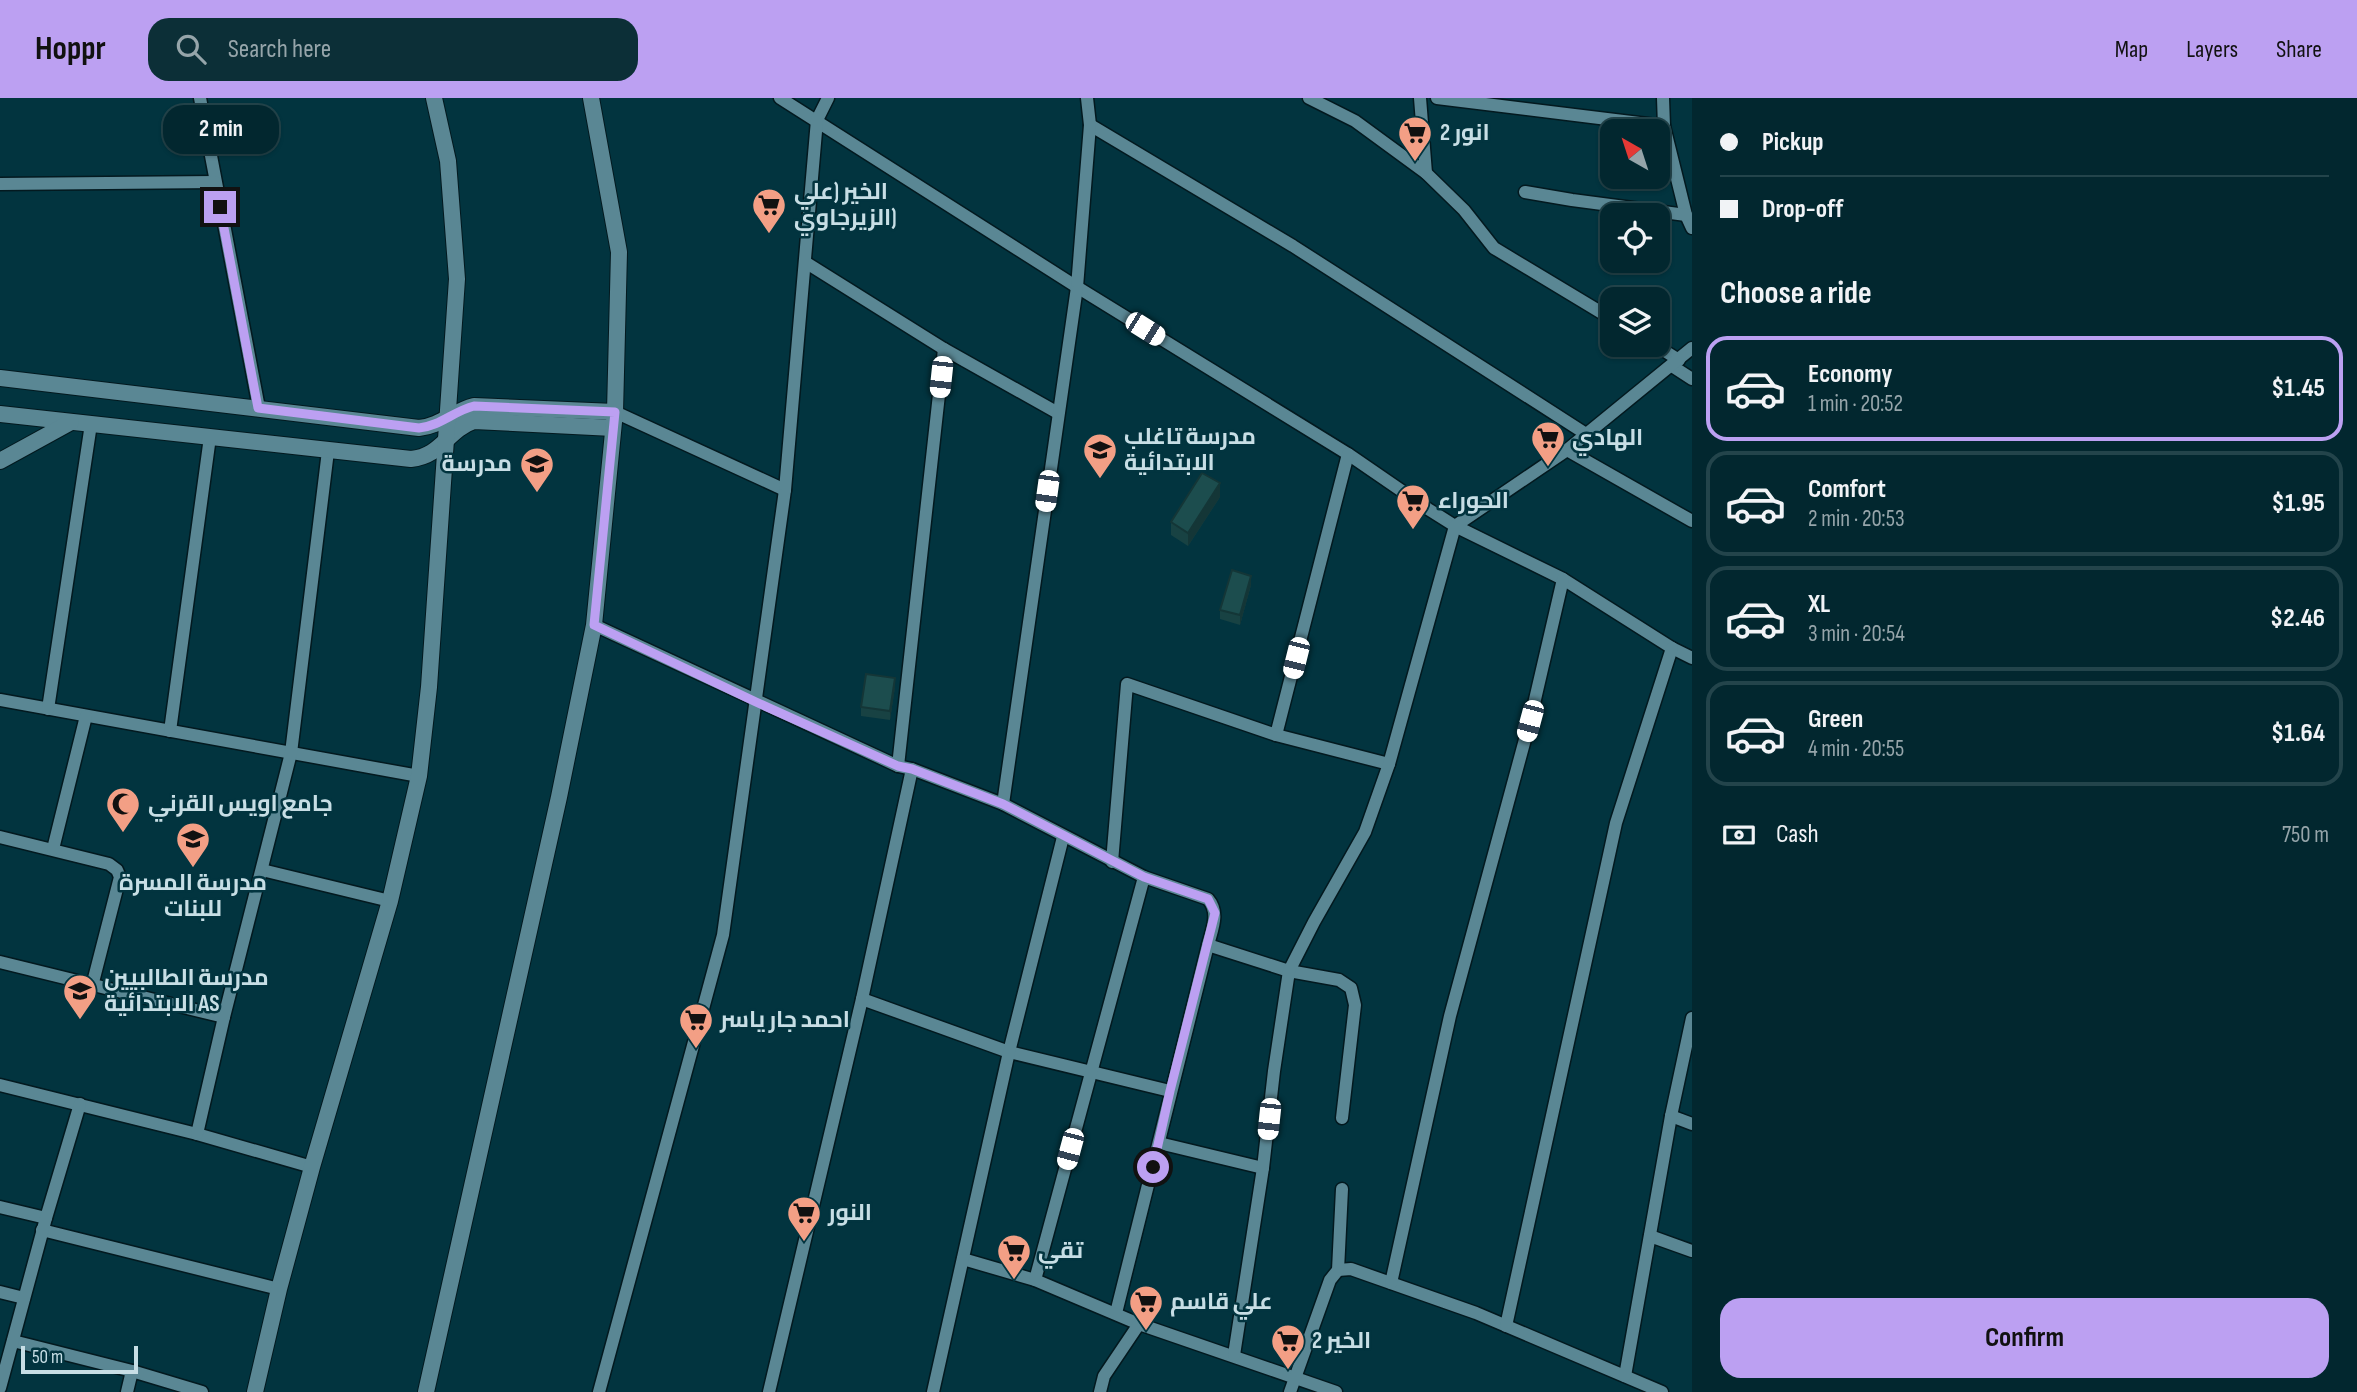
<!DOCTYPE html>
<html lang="en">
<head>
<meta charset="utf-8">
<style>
  :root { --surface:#02272f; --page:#0c2f37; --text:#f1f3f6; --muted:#96a5aa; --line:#23444b; --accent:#bca0f2 }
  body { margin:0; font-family:"Sofia Sans Condensed",Cairo,sans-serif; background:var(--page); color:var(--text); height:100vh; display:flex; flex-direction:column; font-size:26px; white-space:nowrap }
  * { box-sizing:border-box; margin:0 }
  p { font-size:23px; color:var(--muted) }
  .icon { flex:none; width:38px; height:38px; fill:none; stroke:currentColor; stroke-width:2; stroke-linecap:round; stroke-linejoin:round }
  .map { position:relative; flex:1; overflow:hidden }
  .side { display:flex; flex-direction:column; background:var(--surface); width:665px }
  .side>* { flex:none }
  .hud { display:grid; align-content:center; height:154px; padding:0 28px; background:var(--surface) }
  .needle { width:46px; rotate:321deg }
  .controls { position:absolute; left:1600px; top:21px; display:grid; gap:14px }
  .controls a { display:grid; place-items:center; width:70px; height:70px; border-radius:14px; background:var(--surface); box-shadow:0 2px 5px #0004,0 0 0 2px var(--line); font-size:35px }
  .scale { position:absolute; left:21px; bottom:18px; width:117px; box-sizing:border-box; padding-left:7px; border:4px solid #c7dee5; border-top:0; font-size:19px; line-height:24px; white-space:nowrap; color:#c7dee5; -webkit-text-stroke:5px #02343f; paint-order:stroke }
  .end { position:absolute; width:32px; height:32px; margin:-16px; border:9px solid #bca0f2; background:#111; box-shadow:0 0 0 4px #111 }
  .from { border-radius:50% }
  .bubble { position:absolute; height:49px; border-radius:21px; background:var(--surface); box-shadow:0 2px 5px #0004,0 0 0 2px var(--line); font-size:23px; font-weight:700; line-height:49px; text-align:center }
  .car { position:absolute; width:21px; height:42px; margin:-21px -10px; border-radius:9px; box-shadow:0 0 5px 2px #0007; background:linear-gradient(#fff 24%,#345 0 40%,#fff 0 76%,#345 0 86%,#fff 0) }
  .hud b { display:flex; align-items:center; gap:24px; height:66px; font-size:26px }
  .hud b+b { border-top:2px solid var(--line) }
  .hud i { width:18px; height:18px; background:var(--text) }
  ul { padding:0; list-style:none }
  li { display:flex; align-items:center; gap:21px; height:105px; margin:0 14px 10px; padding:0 14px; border:4px solid var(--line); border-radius:21px }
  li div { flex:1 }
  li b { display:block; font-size:26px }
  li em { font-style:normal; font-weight:700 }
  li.active { border-color:var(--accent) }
  li>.icon { width:63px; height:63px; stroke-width:1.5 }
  h2 { padding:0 28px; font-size:32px; line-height:84px }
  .pay { display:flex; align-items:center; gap:18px; height:77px; padding:0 28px; font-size:26px }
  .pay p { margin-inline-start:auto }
  .button { display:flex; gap:14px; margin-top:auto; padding:14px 28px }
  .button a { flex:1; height:80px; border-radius:21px; background:var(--accent); color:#111; font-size:28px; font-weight:700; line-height:80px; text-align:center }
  header { display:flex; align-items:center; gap:42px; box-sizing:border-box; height:98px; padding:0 35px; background:var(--accent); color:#111 }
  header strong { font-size:33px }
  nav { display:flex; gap:38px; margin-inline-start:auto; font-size:24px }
  .search { width:490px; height:63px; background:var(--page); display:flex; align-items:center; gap:18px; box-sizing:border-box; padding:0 24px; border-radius:21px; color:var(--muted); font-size:26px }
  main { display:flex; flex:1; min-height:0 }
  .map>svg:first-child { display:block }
</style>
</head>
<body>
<header>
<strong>Hoppr</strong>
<div class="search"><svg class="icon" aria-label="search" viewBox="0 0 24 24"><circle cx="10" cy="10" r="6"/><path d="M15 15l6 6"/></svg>Search here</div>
<nav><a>Map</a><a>Layers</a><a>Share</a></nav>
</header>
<main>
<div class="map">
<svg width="1692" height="1294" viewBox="0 0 1692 1294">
  <rect width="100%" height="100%" fill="#02343f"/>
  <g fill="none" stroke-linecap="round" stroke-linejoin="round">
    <g stroke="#03191f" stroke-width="15">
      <g id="minor">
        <path d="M200,0L259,310"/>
        <path d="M780,0L1077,189L1348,356L1428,411L1455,428L1563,481L1672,550L1692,560"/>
        <path d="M1309,0L1355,23L1426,75L1464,112L1494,150L1612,221"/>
        <path d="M1420,0L1426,75"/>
        <path d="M1437,0L1664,28"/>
        <path d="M1663,0L1664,28L1686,117L1692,130"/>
        <path d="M1090,27L1293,148L1586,336"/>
        <path d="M0,86L215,84"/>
        <path d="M1525,94L1572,102L1686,117"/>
        <path d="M805,164L944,251L1058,315"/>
        <path d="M1655,247L1679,262"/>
        <path d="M1672,268L1692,281"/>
        <path d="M615,314L785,392"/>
        <path d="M1567,352L1692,423"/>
        <path d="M594,527L898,668L912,671L1003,706L1144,779L1208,801C1220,815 1212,831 1208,847L1116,1215"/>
        <path d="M0,602L419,678"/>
        <path d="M48,611L91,326"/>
        <path d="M170,633L210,339"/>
        <path d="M1276,637L1348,356"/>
        <path d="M898,668L944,251"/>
        <path d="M1003,706L1077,189L1090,27L1087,0"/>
        <path d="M0,739L109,766L117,772L120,779L92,888"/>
        <path d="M53,751L86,618"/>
        <path d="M1112,764L1127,586L1276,637L1389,666"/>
        <path d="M262,772L390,803"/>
        <path d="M1208,847L1289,873L1339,882L1351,890L1355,907L1342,1020"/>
        <path d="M0,864L224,919"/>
        <path d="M862,901L1009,954L1170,993"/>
        <path d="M0,987L197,1036L312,1069"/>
        <path d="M1671,1018L1692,1026"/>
        <path d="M197,1036L224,919L291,655L328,353"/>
        <path d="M1159,1045L1263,1070"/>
        <path d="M0,1109L46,1120"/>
        <path d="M42,1132L279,1191"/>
        <path d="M1650,1138L1692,1153"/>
        <path d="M963,1161L1035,1182L1139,1226L1336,1294"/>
        <path d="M1338,1172L1351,1171L1476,1215L1662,1294"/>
        <path d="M1035,1182L1144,779"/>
        <path d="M1391,1185L1450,918L1530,623L1563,481"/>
        <path d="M0,1194L24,1200"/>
        <path d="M1506,1228L1616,725L1672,550"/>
        <path d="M13,1243L132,1273L202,1294"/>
        <path d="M1234,1257L1263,1070L1274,973L1289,873L1314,824L1365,734L1389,666L1455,428L1567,352L1692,250"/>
        <path d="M1625,1278L1671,1018L1692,920"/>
        <path d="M0,1290L46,1120L80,1006"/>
        <path d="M127,1294L132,1273"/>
        <path d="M599,1294L723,837L785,392L817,22L828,0"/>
        <path d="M769,1294L862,901L912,671"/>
        <path d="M933,1294L1009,954L1063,739"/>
        <path d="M1100,1294L1104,1278L1139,1226"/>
        <path d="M1290,1294L1330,1182L1338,1172L1342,1091"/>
      </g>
    </g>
    <g stroke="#03191f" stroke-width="18">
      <g id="tertiary">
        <path d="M0,280L419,330C440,328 454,313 474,308L615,314"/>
        <path d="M0,316L411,361C442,358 447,332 474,323L613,330"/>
        <path d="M0,363L71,324"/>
        <path d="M255,1294L279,1191L312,1069L390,803L419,678L429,589L457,181L448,63L434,0"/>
        <path d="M426,1294L559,699L594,527L615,314L619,154L591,0"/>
      </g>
    </g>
    <use href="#minor" stroke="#5a8794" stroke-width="12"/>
    <use href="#tertiary" stroke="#5a8794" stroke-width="16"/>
  </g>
  <g fill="#184243">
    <path d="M1220,399L1188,448L1171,437V424Z"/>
    <path d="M1251,487L1240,527L1220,521V512Z"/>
    <path d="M895,589L890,622L861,618V609Z"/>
  </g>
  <g fill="#143637">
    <path d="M1220,385V399L1188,448V435Z"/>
    <path d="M1251,478V487L1240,527V517Z"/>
    <path d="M895,580V589L890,622V613Z"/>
  </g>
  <g fill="#1c4d4e" stroke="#143637" stroke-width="2">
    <path d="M1202,375L1220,385L1188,435L1171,424Z"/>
    <path d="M1232,472L1251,478L1240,517L1220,512Z"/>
    <path d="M866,576L895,580L890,613L861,609Z"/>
  </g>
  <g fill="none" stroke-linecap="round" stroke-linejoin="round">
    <path stroke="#bca0f2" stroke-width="9" d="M220,109L258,310L419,330C440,328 454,313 474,308L615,314L594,527L756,604L898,668L912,671L1003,706L1144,779L1208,801L1215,815L1170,993L1153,1069"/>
  </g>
  <defs>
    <g id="supermarket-pin" transform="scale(1.75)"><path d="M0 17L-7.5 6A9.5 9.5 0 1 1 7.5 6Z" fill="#f39f85" stroke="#02343f"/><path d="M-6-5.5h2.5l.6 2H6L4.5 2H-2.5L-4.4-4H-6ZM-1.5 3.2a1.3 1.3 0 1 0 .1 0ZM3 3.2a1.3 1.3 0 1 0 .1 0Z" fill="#111"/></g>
    <g id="school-pin" transform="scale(1.75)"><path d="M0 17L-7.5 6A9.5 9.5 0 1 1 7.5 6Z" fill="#f39f85" stroke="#02343f"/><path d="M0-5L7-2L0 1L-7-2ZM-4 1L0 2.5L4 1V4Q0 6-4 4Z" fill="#111"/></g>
    <g id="mosque-pin" transform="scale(1.75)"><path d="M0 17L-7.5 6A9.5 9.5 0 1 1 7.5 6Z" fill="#f39f85" stroke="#02343f"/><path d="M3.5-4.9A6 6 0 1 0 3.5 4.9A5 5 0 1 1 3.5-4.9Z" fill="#111"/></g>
  </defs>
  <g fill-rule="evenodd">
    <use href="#supermarket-pin" x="1415" y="35"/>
    <use href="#supermarket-pin" x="769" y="107"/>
    <use href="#supermarket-pin" x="1548" y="340"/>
    <use href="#school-pin" x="1100" y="352"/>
    <use href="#school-pin" x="537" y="366"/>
    <use href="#supermarket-pin" x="1413" y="403"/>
    <use href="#mosque-pin" x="123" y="706"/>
    <use href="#school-pin" x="193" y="741"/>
    <use href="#school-pin" x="80" y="893"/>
    <use href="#supermarket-pin" x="696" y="922"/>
    <use href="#supermarket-pin" x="804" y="1115"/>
    <use href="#supermarket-pin" x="1014" y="1153"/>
    <use href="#supermarket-pin" x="1146" y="1204"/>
    <use href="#supermarket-pin" x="1288" y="1243"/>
  </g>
  <g text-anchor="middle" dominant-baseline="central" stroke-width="5" stroke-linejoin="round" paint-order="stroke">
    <g font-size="23" font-weight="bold" fill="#c7dee5" stroke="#02343f" text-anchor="start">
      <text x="1440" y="35">انور 2</text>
      <text x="794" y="94">الخير (علي<tspan x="794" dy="26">الزيرجاوي)</tspan></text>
      <text x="1124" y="339">مدرسة تاغلب<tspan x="1124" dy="26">الابتدائية</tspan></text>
      <text x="1572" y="340">الهادي</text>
      <text x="512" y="366" text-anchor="end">مدرسة</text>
      <text x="1438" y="403">الحوراء</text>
      <text x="148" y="706">جامع اويس القرني</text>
      <text x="193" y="785" text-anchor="middle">مدرسة المسرة<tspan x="193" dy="26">للبنات</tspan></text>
      <text x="104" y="880">مدرسة الطالبيين<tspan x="104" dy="26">الابتدائية AS</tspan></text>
      <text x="720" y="922">احمد جار ياسر</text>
      <text x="828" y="1115">النور</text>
      <text x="1038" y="1153">تقي</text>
      <text x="1170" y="1204">علي قاسم</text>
      <text x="1312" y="1243">الخير 2</text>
    </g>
  </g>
</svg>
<div class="controls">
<a><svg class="needle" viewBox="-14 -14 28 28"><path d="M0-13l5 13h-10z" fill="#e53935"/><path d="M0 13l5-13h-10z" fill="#96a5aa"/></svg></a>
<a><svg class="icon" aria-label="locate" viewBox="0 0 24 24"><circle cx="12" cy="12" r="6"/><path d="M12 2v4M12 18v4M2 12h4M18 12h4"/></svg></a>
<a><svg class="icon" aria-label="layers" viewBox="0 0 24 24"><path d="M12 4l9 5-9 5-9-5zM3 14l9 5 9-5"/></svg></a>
</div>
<div class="scale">50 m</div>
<i class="end from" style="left:1153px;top:1069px"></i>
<i class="end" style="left:220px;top:109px"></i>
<div class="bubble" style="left:163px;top:7px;width:116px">2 min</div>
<i class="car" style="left:1145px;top:231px;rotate:122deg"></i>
<i class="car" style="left:941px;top:279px;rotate:186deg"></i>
<i class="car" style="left:1047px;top:393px;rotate:188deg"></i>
<i class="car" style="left:1296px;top:560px;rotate:194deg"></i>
<i class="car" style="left:1530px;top:623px;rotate:195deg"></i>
<i class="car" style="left:1269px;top:1021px;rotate:186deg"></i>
<i class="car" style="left:1070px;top:1051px;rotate:195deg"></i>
</div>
<section class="side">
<div class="hud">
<b><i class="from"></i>Pickup</b>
<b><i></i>Drop-off</b>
</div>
<h2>Choose a ride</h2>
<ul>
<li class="active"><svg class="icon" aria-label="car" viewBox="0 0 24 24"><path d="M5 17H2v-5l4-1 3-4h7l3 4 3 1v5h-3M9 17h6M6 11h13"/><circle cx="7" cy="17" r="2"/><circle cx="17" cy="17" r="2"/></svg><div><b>Economy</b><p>1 min · 20:52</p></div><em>$1.45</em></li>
<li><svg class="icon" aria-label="car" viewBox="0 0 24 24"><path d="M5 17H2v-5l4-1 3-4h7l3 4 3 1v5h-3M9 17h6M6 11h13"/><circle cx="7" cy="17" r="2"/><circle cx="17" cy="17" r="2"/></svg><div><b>Comfort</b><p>2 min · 20:53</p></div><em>$1.95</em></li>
<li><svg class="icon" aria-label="car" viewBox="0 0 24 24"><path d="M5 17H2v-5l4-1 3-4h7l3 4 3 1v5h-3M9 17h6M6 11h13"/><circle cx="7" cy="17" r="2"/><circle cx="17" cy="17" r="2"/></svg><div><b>XL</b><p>3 min · 20:54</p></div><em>$2.46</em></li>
<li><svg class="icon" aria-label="car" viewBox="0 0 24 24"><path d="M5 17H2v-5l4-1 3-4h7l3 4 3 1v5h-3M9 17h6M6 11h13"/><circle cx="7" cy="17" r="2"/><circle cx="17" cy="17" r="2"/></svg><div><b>Green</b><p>4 min · 20:55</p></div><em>$1.64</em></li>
</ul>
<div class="pay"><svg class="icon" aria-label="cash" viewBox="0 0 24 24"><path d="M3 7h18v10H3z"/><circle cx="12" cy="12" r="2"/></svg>Cash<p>750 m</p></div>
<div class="button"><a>Confirm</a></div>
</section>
</main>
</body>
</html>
